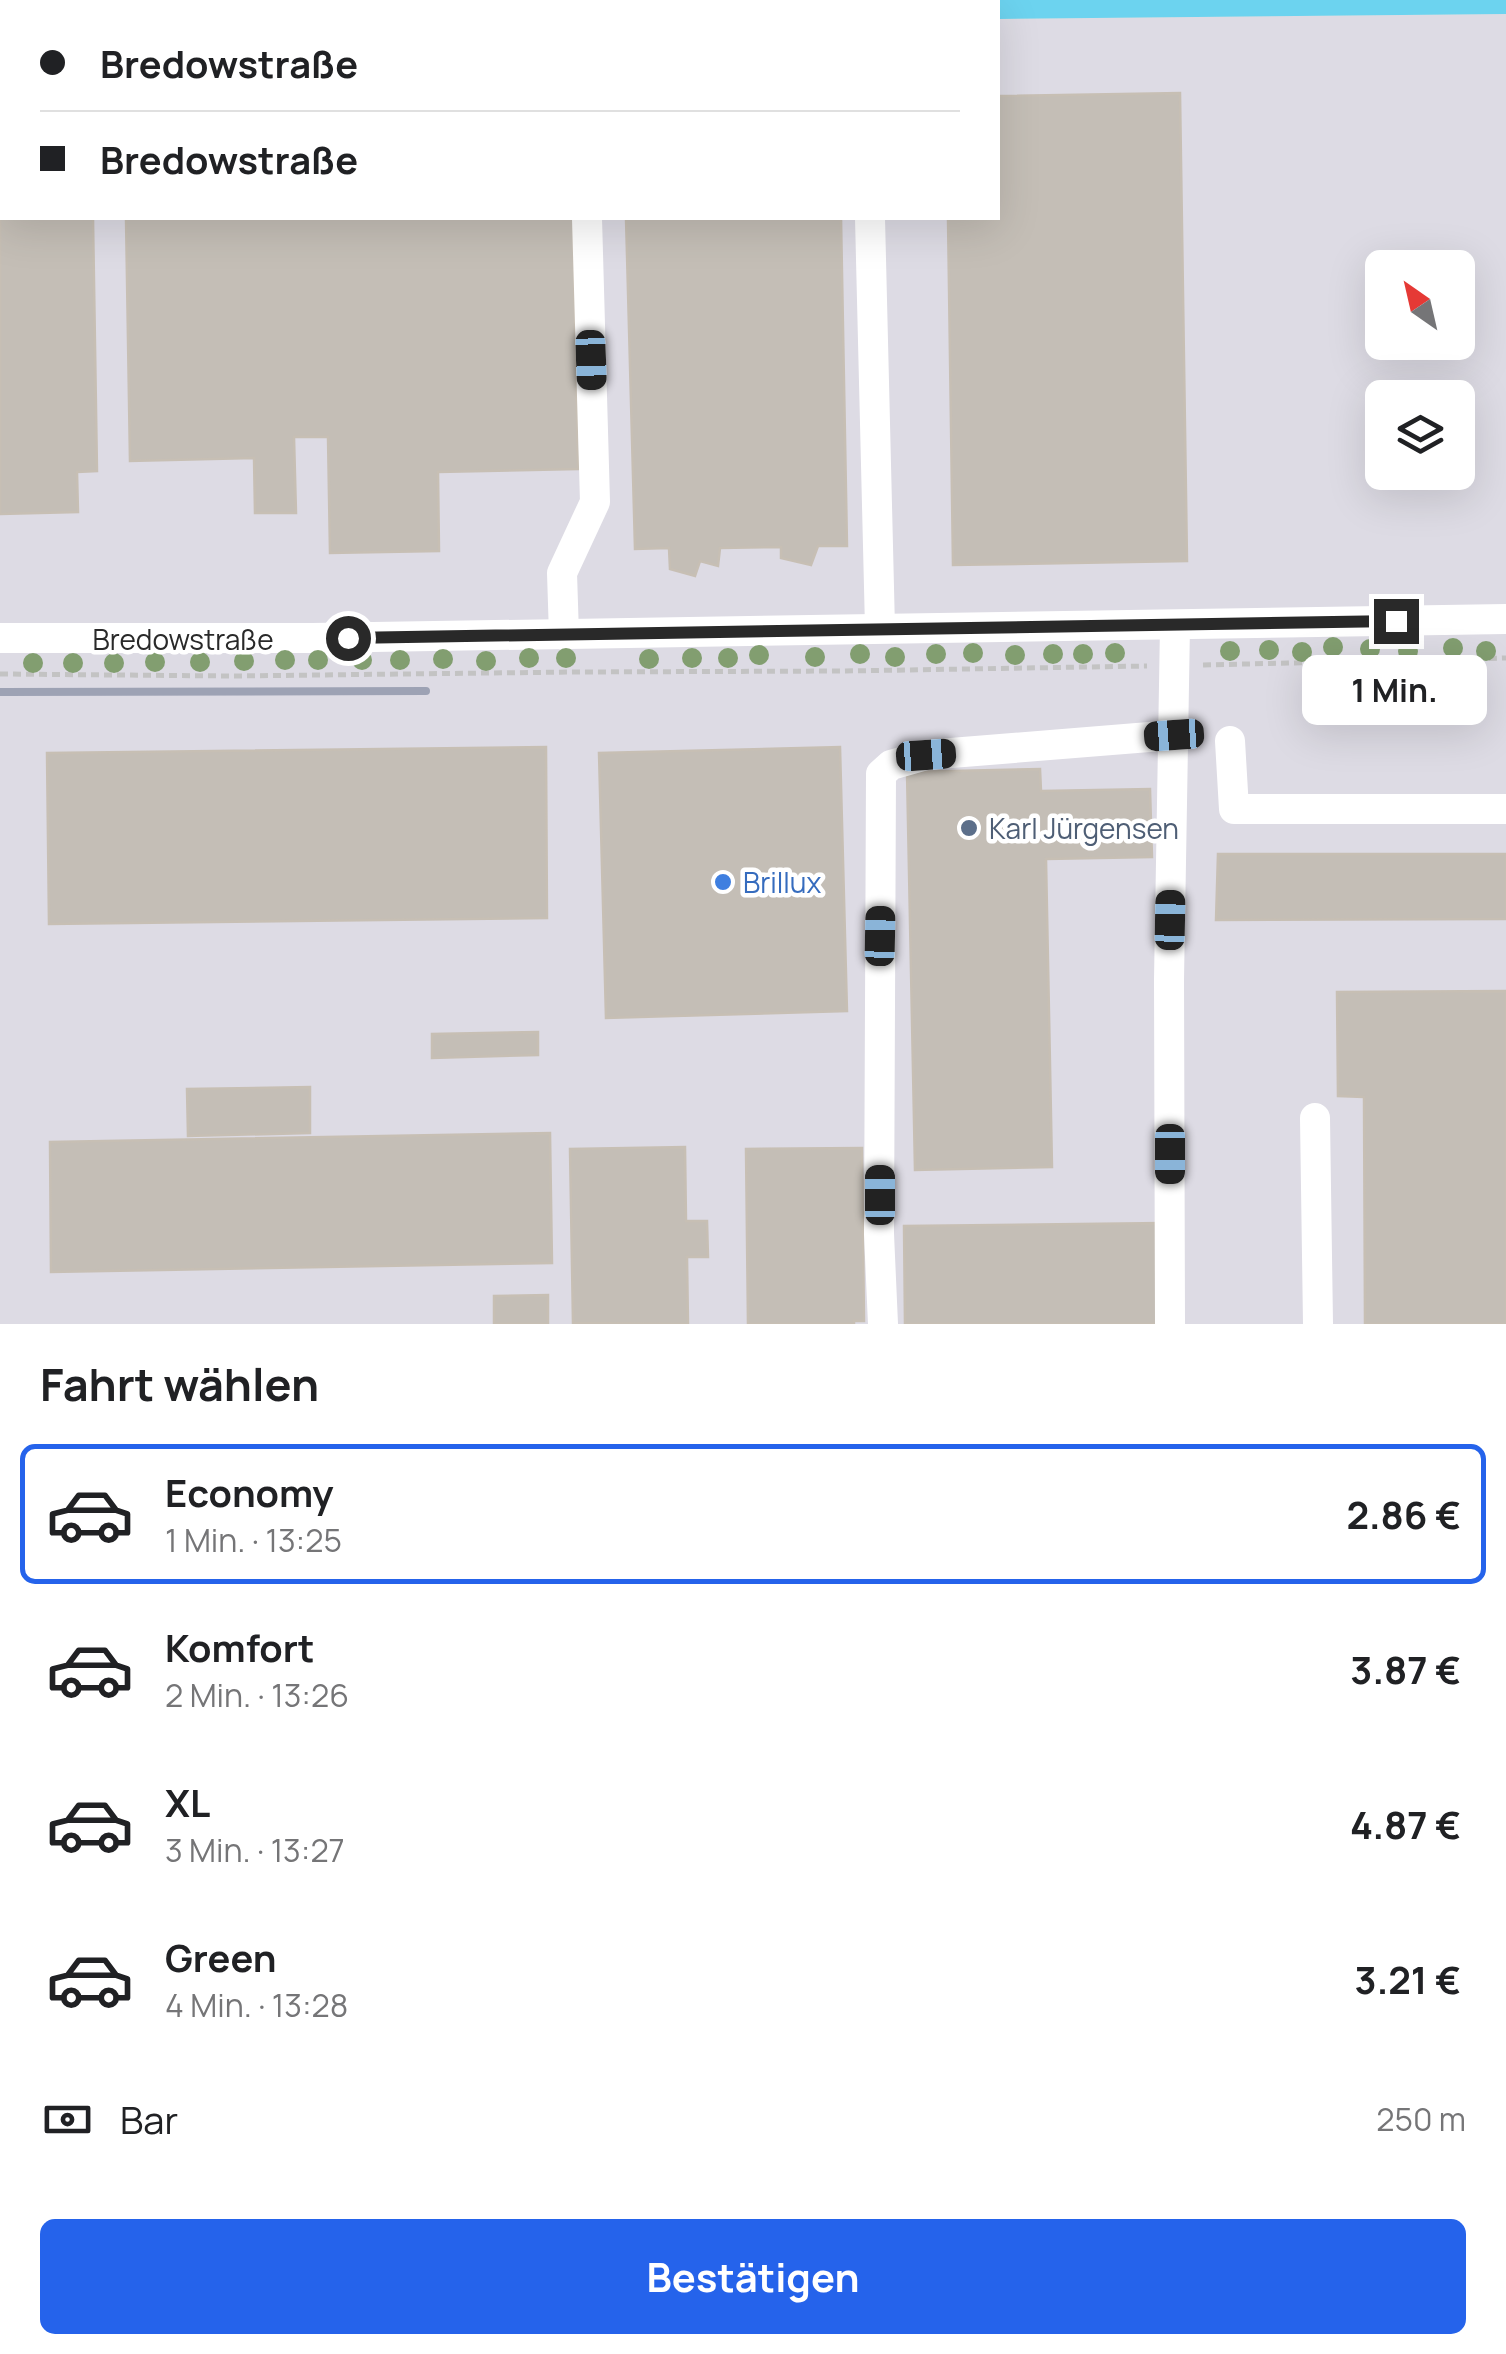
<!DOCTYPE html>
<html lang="de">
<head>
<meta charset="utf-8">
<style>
  :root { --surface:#fff; --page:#f2f2f2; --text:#202124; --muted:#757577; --line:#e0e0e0; --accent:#2563eb }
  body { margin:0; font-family:Manrope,sans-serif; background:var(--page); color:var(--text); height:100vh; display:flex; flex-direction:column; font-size:38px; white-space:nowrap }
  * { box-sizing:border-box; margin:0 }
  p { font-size:32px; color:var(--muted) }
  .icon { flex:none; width:55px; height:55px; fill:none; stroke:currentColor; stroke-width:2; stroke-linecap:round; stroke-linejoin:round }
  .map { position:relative; height:1324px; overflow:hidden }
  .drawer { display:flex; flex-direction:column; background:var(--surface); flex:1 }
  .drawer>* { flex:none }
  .top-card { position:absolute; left:0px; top:0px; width:1000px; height:220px; box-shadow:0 10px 40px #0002; display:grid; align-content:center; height:220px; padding:0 40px; background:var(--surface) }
  .needle { width:65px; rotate:326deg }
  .controls { position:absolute; left:1365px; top:250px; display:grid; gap:20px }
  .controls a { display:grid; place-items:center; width:110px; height:110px; border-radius:15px; background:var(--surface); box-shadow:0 10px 40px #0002; font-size:50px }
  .end { position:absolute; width:45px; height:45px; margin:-22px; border:12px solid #292929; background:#fff; box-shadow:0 0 0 5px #fff }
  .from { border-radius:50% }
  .bubble { position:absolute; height:70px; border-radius:15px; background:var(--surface); box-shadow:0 10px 40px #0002; font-size:32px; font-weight:700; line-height:70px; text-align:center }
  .car { position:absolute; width:30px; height:60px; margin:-30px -15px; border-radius:12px; box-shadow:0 0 8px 2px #0007; background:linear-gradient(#222 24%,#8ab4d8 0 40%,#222 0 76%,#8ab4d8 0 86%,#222 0) }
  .top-card b { display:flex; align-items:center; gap:35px; height:95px; font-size:38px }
  .top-card b+b { border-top:2px solid var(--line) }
  .top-card i { width:25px; height:25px; background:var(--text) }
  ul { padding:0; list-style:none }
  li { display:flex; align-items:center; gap:30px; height:140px; margin:0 20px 15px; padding:0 20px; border:5px solid transparent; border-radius:15px }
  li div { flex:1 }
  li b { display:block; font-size:38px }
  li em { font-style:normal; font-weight:700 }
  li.current { border-color:var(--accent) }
  li>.icon { width:90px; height:90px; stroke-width:1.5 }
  h2 { padding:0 40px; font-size:45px; line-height:120px }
  .pay { display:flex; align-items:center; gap:25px; height:110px; padding:0 40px; font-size:38px }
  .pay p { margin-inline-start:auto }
  .primary-button { display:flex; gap:20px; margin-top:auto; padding:20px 40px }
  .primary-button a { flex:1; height:115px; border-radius:15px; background:var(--accent); color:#fff; font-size:40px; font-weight:700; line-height:115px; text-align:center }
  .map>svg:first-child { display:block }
</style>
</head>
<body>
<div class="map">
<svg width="1506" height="1324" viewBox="0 0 1506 1324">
  <rect width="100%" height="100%" fill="#ebe3da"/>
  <path fill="#dddbe4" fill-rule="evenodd" d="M1506,14V1324H0V30H2V218H998V19ZM1382,268H1458V342H1382ZM1382,398H1458V472H1382Z"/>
  <path fill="#6cd3ef" d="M0,0H1506V14L998,19V2H2V30H0Z"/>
  <g fill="#c4beb6" stroke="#c7bfb4" stroke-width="2.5">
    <path d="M1180,93L1187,561L953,565L948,218H998V96Z"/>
    <path d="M0,171H2V218H93L97,471L77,472L78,512L0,514Z"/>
    <path d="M126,218H573L578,469L438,472L439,551L330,553L328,437H294L296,513H255L254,458L130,461Z"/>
    <path d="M626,218H841L847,546H818L811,565L781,558V547L720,548L718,566L700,561L695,576L670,569L669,548L635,549Z"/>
    <path d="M546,747L547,918L49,924L47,753Z"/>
    <path d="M840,747L847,1011L606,1018L599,753Z"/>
    <path d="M1040,769L1041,791L1150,789L1152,857L1046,859L1052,1167L915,1170L907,772Z"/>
    <path d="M1218,854H1506V919L1216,920Z"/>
    <path d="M1506,991V1324H1365L1364,1097L1338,1096L1337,992Z"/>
    <path d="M538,1032V1055L432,1058V1034Z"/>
    <path d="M310,1087V1133L188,1136L187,1089Z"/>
    <path d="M550,1133L552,1263L51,1272L50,1142Z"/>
    <path d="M685,1147L686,1221H707L708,1257H687L688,1324L573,1323L570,1149Z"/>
    <path d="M862,1148L864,1321H854V1324H748L746,1149Z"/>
    <path d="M1162,1223L1163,1324H905L904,1226Z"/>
    <path d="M548,1295V1324H494V1296Z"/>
  </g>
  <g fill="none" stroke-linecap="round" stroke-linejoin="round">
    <g stroke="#c3c3c3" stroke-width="5" stroke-dasharray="8 5" stroke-linecap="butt">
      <path d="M1203,665L1506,658"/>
      <path d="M0,674L233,676L575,672L844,671L1147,666"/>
    </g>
    <g stroke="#fff" stroke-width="30">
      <path d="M870,218L880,628"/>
      <path d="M564,635L562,573L595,502L587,218"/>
      <path d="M0,638H312L1506,619"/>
      <path d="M1230,741L1234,809H1506"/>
      <path d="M1315,1118L1318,1324"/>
      <path d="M883,1324L879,1234L881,774L891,765L926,755L1174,735"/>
      <path d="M1170,1324L1169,980L1175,626"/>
    </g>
    <path stroke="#9da2b4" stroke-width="8" d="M0,692L426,691"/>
  </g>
  <g fill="#829e70">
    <circle cx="1333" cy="647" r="10"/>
    <circle cx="1453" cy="648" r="10"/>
    <circle cx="1370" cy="649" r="10"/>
    <circle cx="1269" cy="650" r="10"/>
    <circle cx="1230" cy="651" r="10"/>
    <circle cx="1408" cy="651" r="10"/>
    <circle cx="1486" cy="651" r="10"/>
    <circle cx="1302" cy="652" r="10"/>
    <circle cx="973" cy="653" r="10"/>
    <circle cx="1115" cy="653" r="10"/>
    <circle cx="860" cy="654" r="10"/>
    <circle cx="936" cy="654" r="10"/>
    <circle cx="1053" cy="654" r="10"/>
    <circle cx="1083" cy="654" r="10"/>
    <circle cx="759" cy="655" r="10"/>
    <circle cx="1015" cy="655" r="10"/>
    <circle cx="815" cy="657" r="10"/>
    <circle cx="895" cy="657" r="10"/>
    <circle cx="529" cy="658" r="10"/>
    <circle cx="566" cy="658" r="10"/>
    <circle cx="692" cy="658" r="10"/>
    <circle cx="728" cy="658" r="10"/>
    <circle cx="443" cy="659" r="10"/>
    <circle cx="649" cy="659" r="10"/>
    <circle cx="285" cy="660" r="10"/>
    <circle cx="318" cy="660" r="10"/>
    <circle cx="362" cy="660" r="10"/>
    <circle cx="400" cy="660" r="10"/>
    <circle cx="244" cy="661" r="10"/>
    <circle cx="486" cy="661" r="10"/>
    <circle cx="155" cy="662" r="10"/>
    <circle cx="200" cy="662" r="10"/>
    <circle cx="33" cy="663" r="10"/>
    <circle cx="73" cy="663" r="10"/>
    <circle cx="114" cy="663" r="10"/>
  </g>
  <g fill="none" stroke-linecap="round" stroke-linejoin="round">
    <path stroke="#292929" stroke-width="12" d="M348,638L1396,621"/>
  </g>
  <circle fill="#5c6f8a" stroke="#fff" stroke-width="4" cx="969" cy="828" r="10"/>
  <circle fill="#3f7fe0" stroke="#fff" stroke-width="4" cx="723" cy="882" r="10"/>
  <g text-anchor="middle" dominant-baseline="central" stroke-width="9" stroke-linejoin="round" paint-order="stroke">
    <g font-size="28" fill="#292929" stroke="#fff">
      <text x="183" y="639">Bredowstraße</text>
    </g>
    <g font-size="28" fill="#4e5e75" stroke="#fff" text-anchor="start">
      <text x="989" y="828">Karl Jürgensen</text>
    </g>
    <g font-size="28" fill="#366cbe" stroke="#fff" text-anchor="start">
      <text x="743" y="882">Brillux</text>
    </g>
  </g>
</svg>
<div class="controls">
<a><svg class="needle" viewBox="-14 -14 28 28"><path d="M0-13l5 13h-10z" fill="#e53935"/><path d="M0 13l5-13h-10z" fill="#757577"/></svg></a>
<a><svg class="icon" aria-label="layers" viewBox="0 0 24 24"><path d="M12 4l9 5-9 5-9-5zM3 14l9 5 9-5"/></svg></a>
</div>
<i class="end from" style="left:348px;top:638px"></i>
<i class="end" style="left:1396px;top:621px"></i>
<div class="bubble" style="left:1302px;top:655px;width:185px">1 Min.</div>
<i class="car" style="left:591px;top:360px;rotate:178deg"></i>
<i class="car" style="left:1174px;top:735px;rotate:266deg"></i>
<i class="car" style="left:926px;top:755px;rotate:86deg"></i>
<i class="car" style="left:1170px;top:920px;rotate:1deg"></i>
<i class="car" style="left:880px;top:936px;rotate:1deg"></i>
<i class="car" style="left:1170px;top:1154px;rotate:180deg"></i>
<i class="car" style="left:880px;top:1195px;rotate:0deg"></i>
<div class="top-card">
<b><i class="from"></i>Bredowstraße</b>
<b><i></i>Bredowstraße</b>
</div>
</div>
<section class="drawer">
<h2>Fahrt wählen</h2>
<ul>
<li class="current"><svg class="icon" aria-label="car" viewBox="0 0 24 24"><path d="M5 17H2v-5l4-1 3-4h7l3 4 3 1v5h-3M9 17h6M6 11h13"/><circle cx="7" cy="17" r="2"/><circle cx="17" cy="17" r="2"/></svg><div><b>Economy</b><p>1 Min. · 13:25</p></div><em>2.86 €</em></li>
<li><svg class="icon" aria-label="car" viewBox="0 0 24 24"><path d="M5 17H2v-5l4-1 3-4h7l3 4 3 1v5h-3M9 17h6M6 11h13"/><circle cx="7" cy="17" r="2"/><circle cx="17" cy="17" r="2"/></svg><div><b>Komfort</b><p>2 Min. · 13:26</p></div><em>3.87 €</em></li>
<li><svg class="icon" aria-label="car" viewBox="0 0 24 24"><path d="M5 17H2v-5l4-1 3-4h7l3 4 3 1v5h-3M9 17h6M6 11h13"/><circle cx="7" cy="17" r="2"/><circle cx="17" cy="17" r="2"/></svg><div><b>XL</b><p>3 Min. · 13:27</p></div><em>4.87 €</em></li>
<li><svg class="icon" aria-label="car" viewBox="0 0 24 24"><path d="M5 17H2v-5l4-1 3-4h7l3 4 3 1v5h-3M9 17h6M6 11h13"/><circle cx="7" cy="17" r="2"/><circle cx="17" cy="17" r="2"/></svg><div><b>Green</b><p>4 Min. · 13:28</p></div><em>3.21 €</em></li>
</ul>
<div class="pay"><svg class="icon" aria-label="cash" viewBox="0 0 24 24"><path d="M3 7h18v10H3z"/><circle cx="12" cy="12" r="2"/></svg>Bar<p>250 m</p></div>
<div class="primary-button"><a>Bestätigen</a></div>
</section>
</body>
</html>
